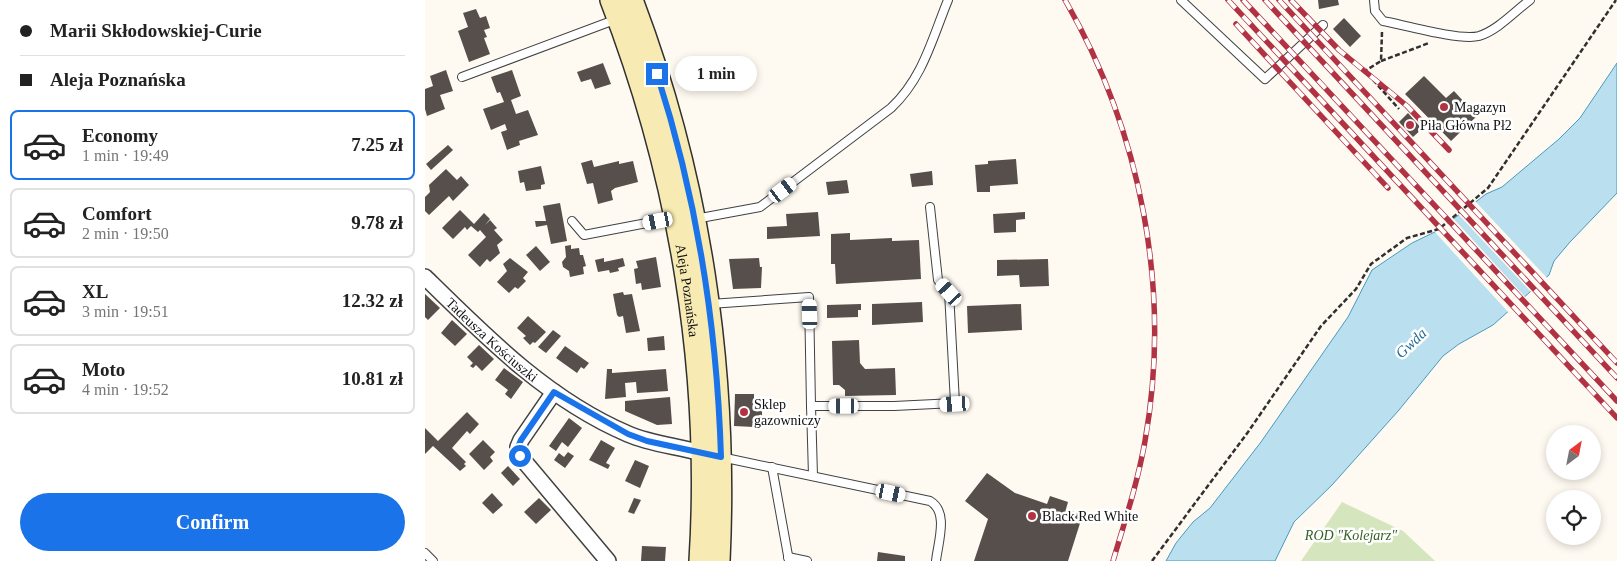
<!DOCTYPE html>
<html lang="en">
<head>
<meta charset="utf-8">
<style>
  :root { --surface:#fff; --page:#f6f6f6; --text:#222; --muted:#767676; --line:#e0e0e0; --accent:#1a73e8 }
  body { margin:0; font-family:Georgia,serif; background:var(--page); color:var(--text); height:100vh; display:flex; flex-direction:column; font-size:19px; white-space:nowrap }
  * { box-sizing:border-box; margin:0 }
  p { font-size:16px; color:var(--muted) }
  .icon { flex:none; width:28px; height:28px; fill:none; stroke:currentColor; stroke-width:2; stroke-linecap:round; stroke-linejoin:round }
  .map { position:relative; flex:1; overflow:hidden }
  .side { display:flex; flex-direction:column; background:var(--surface); width:425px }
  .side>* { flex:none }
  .guide { display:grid; align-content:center; height:110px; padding:0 20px; background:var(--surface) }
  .needle { width:32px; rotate:32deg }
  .controls { position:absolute; left:1121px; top:425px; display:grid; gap:10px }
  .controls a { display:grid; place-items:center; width:55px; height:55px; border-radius:50%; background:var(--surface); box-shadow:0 2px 8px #0003; font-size:25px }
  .end { position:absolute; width:22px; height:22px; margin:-11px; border:6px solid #1a73e8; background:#fff; box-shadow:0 0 0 2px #fff }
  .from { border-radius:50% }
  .bubble { position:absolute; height:35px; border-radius:18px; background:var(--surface); box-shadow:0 2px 8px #0003; font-size:16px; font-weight:600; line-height:35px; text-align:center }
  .car { position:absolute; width:15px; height:30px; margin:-15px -8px; border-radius:6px; box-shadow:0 0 4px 1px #0007; background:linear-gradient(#fff 24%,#345 0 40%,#fff 0 76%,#345 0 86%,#fff 0) }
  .guide b { display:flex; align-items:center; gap:18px; height:48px; font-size:19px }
  .guide b+b { border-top:1px solid var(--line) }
  .guide i { width:12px; height:12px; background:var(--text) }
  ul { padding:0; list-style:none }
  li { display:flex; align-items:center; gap:15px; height:70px; margin:0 10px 8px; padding:0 10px; border:2px solid var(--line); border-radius:8px }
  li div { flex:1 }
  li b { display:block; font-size:19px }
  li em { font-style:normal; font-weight:600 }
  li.selected { border-color:var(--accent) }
  li>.icon { width:45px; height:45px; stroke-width:1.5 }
  .button { display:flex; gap:10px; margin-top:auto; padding:10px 20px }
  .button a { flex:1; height:58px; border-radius:30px; background:var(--accent); color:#fff; font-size:20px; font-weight:600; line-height:58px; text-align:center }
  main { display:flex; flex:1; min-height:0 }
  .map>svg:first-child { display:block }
</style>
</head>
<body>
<main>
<section class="side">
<div class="guide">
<b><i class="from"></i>Marii Skłodowskiej-Curie</b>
<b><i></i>Aleja Poznańska</b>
</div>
<ul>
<li class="selected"><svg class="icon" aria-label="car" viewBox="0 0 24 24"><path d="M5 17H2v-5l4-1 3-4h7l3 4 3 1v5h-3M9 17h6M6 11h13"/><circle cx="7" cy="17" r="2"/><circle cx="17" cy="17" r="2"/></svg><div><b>Economy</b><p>1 min · 19:49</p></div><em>7.25 zł</em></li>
<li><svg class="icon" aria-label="car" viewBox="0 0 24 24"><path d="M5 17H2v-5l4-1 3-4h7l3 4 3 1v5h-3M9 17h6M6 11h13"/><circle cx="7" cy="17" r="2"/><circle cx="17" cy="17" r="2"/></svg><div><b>Comfort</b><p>2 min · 19:50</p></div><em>9.78 zł</em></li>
<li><svg class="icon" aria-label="car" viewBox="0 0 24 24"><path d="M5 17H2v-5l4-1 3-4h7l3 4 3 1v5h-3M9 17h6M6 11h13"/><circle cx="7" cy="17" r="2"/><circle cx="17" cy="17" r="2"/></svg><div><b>XL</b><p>3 min · 19:51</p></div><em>12.32 zł</em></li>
<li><svg class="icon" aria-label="car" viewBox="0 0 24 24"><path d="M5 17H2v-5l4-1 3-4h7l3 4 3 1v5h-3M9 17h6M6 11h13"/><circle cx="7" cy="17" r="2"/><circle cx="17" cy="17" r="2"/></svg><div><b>Moto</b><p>4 min · 19:52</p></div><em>10.81 zł</em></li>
</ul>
<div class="button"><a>Confirm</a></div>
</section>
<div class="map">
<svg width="1192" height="561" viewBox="0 0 1192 561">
  <rect width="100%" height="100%" fill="#fefaf1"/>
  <path fill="#d5e5bd" d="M917,502L978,531L1010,561H876Z"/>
  <path fill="#bae0f0" stroke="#489ac0" d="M1192,63V193L1145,242L1129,261L1124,275L1068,325L1034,344L1018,356L974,410L907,485L869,522L850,561H741L751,543L768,522L785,508L836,442L923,317L947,270L987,243L1014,230L1061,194L1077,187L1134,139L1155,118Z"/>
  <g fill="#fefaf1">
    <path d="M1049,200L1123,279L1107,293L1032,213Z"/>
    <path d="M1027,217L1101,298L1084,313L1008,230Z"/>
  </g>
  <g fill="#564f4b">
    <path d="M893,0H913L914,5L894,9Z"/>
    <path d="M51,9L55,18L61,16L65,28L59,30L62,37L59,38L65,54L44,62L33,31L43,27L38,13Z"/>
    <path d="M919,18L936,36L925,47L908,29Z"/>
    <path d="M178,63L186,84L170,89L166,79L156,82L152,72Z"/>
    <path d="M21,70L28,91L15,95L20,109L2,116L0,109V89L8,86L5,76Z"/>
    <path d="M87,70L96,96L86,100L91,114L103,110L113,135L94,141L95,145L82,150L76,132L82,130L80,124L66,130L58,109L79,102L75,92L72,93L66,77Z"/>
    <path d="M999,76L1021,98L1029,91L1052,116L1026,141L980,94Z"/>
    <path d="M983,113L997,129L988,137L974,122Z"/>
    <path d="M23,145L28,150L6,170L1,164Z"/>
    <path d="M591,159L593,184L565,186V192H552L550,165L563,164V161Z"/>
    <path d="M167,160L169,167L194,161V164L208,161L213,182L190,188L186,191L188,200L173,204L168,183L162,184L156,163Z"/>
    <path d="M116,166L120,184L116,185V189L101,191L99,182L95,183L93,171Z"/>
    <path d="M21,169L32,180L36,176L44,185L28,201L24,196L4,215L0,211V197L5,192L4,185Z"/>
    <path d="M507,171L508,185L487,187L485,174Z"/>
    <path d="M422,180L424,193L403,195L401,182Z"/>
    <path d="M135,203L142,241L126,244L122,225L111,227L110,221H121L118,206Z"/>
    <path d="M35,210L49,224L59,213L65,219L60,225L65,220L72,228L69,230L78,240L72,245L75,253L65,262L62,259L55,267L43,255L61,237L55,230L53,232L46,226L42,230L40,227L28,239L17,228Z"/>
    <path d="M393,212L395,236L342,239V227L362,226L361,214Z"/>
    <path d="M600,212V219L591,220V232L569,233L568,214Z"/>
    <path d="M425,233V240L467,238V241L494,240L496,279L411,284L410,264H406V234Z"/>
    <path d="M146,245V249L154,248L155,255H158L161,266L158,267L159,274L145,277L144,271L138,267L137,262L141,257L140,246Z"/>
    <path d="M111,246L125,262L115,271L101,255Z"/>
    <path d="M231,257L236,287L217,290L216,283L211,284L209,269L213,268L211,261Z"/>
    <path d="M85,258L103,272L98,278L101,281L93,289L90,287L84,293L72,282L82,271L78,264Z"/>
    <path d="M179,258V262L198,258L200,266L193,268L194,271L185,273L184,270L173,272L170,260Z"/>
    <path d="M334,258L335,267H337L336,288L308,289L304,259Z"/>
    <path d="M623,259L624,286L595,287L594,275L572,276V260Z"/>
    <path d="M198,292L199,295L207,294L215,331L201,333L198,316L194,317L192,315L188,294Z"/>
    <path d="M0,294L15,308L3,320L0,317Z"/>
    <path d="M497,302L498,322L447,325V304Z"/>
    <path d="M436,304V310H433V317L402,318V305Z"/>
    <path d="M596,304L597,330L543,333L542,306Z"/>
    <path d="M103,316L121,332L110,343L108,342L105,345L98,338L101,336L92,328Z"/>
    <path d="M27,320L42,334L30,346L16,333Z"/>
    <path d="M128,330L136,336L121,353L113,347Z"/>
    <path d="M239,336L240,350L223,351L222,338Z"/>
    <path d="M434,340L435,363L440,369L470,368L471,395L420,396V390L414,385H408L407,341Z"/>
    <path d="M54,345L69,359L57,371L51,365L48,368L45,366L48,363L42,357Z"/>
    <path d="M140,346L164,363L159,369L156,367L152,373L131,358Z"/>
    <path d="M79,368L98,382L86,399L80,394L83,390L70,380Z"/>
    <path d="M182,369H187V373L241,369L243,391L212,393L211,382L200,383L201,397L180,399Z"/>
    <path d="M310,394H329V401H337V424H329V427L309,426Z"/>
    <path d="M245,397L247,424L232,425L200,411V401Z"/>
    <path d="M42,412L54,424L45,434L42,431L27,448L41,462L39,464L41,466L35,471L8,446L0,454V428L13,441Z"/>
    <path d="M144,418L157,428L143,447L137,442L131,451L124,446Z"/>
    <path d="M58,440L70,452L65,457L68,461L59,470L44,454Z"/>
    <path d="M176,440L190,448L181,463L185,465L183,469L164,460Z"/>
    <path d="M143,452L149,456L140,468L129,460L134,453L139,457Z"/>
    <path d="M210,460L224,466L215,488L200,481Z"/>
    <path d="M83,466L95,479L88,486L76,473Z"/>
    <path d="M562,473L590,493L622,504L625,496L643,502L641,509L655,514L657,517L643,561H549L563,519L540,501Z"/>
    <path d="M67,493L78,505L68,514L57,503Z"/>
    <path d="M114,498L126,510L111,524L99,512Z"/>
    <path d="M209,498L216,500L209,514L203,512Z"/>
    <path d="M217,546L241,547L240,561H216Z"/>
    <path d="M453,552L480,556V561H452Z"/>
  </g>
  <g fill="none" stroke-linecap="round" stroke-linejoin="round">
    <g stroke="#414141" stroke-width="10">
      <g id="lane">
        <path d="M756,0L840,79L898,25"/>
        <path d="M949,0L950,11L958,21C979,25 1035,41 1054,36C1073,30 1089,12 1105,0"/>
        <path d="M37,77L192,19"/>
        <path d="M270,219L335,207L466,108C498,78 507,39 523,0"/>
        <path d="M147,221L159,235L248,218"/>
        <path d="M285,304L384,297L386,406"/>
        <path d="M296,457L505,501C524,512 513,542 511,561"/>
        <path d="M347,467L364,561"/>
        <path d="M388,476L386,406H469L530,403L524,292L513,280L505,207"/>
        <path d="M0,553L8,561"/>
        <path d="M363,557L382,561"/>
      </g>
    </g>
    <g stroke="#414141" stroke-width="18">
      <g id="street">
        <path id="s1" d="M0,277C61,337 123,400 203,434C226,444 252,446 276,453"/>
        <path d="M129,392L96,440L93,447L94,455L183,561"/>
      </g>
    </g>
    <g stroke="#303030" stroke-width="24">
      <g id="secondary">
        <path id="s2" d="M186,0C255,178 287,371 275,561"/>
        <path d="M207,0C275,179 303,370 294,561"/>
      </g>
    </g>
    <g stroke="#303030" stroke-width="2.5" stroke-dasharray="5 2.5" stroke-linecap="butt">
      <path d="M957,32L956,61L940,71L974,109"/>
      <path d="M956,61L1004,43"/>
      <path d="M727,561L823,432L896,326L931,289L946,264L982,238L1014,229L1063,188L1191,0"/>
    </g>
    <use href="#lane" stroke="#fff" stroke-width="8"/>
    <use href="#street" stroke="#fff" stroke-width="15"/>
    <use href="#secondary" stroke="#f7eab2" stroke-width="21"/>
    <g stroke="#b13343" stroke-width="5.5">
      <g id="rail">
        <path d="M640,0C716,132 747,290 720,441C713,481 700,521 688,561"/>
        <path d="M803,0L1192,418"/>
        <path d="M818,0L1192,401"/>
        <path d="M840,0L1192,378"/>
        <path d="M854,0L1192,363"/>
        <path d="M866,0L914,50L982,106L1024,150"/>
        <path d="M811,24L963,188"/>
      </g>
    </g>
    <use href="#rail" stroke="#fff" stroke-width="4" stroke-dasharray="11" stroke-linecap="butt"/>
  </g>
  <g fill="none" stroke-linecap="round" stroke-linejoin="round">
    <path stroke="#1a73e8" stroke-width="6" d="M95,456L93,447L96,440L129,392L203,434L222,441L296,457C292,326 272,198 232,74"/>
  </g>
  <g fill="#b13343" stroke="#fff" stroke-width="2">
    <circle cx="1019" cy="107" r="5"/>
    <circle cx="985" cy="125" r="5"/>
    <circle cx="319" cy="412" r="5"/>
    <circle cx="607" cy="516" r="5"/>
  </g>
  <g text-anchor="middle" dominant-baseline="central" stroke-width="5" stroke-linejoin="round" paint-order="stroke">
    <g font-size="14" fill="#0e0e0e" stroke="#fff" text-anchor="start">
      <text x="1029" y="107">Magazyn</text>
      <text x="995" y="125">Piła Główna Pł2</text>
      <text x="329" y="404">Sklep<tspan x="329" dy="16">gazowniczy</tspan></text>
      <text x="617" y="516">Black Red White</text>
    </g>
    <g font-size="14" fill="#0e0e0e" stroke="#fff">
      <text stroke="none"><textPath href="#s2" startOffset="301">Aleja Poznańska</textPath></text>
      <text stroke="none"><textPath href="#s1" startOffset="92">Tadeusza Kościuszki</textPath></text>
    </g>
    <g font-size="14" font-style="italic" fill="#356024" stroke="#fff">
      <text x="926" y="535">ROD "Kolejarz"</text>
    </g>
    <g font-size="15" font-style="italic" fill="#236c94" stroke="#fff">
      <text transform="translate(986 343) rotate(-43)">Gwda</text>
    </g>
  </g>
</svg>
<div class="controls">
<a><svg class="needle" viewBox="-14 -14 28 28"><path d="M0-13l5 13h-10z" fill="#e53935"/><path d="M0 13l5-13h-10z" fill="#767676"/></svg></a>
<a><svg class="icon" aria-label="locate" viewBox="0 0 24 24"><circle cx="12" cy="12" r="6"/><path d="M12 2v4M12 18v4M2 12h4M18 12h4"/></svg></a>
</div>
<i class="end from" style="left:95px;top:456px"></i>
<i class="end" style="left:232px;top:74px"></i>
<div class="bubble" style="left:250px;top:56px;width:82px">1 min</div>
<i class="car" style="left:358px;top:190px;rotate:53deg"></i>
<i class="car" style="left:233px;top:221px;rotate:259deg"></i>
<i class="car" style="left:524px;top:292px;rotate:318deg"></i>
<i class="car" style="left:385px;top:314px;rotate:358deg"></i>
<i class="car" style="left:530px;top:404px;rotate:267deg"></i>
<i class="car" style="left:419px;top:406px;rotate:270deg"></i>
<i class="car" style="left:466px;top:493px;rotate:102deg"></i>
</div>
</main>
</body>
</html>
